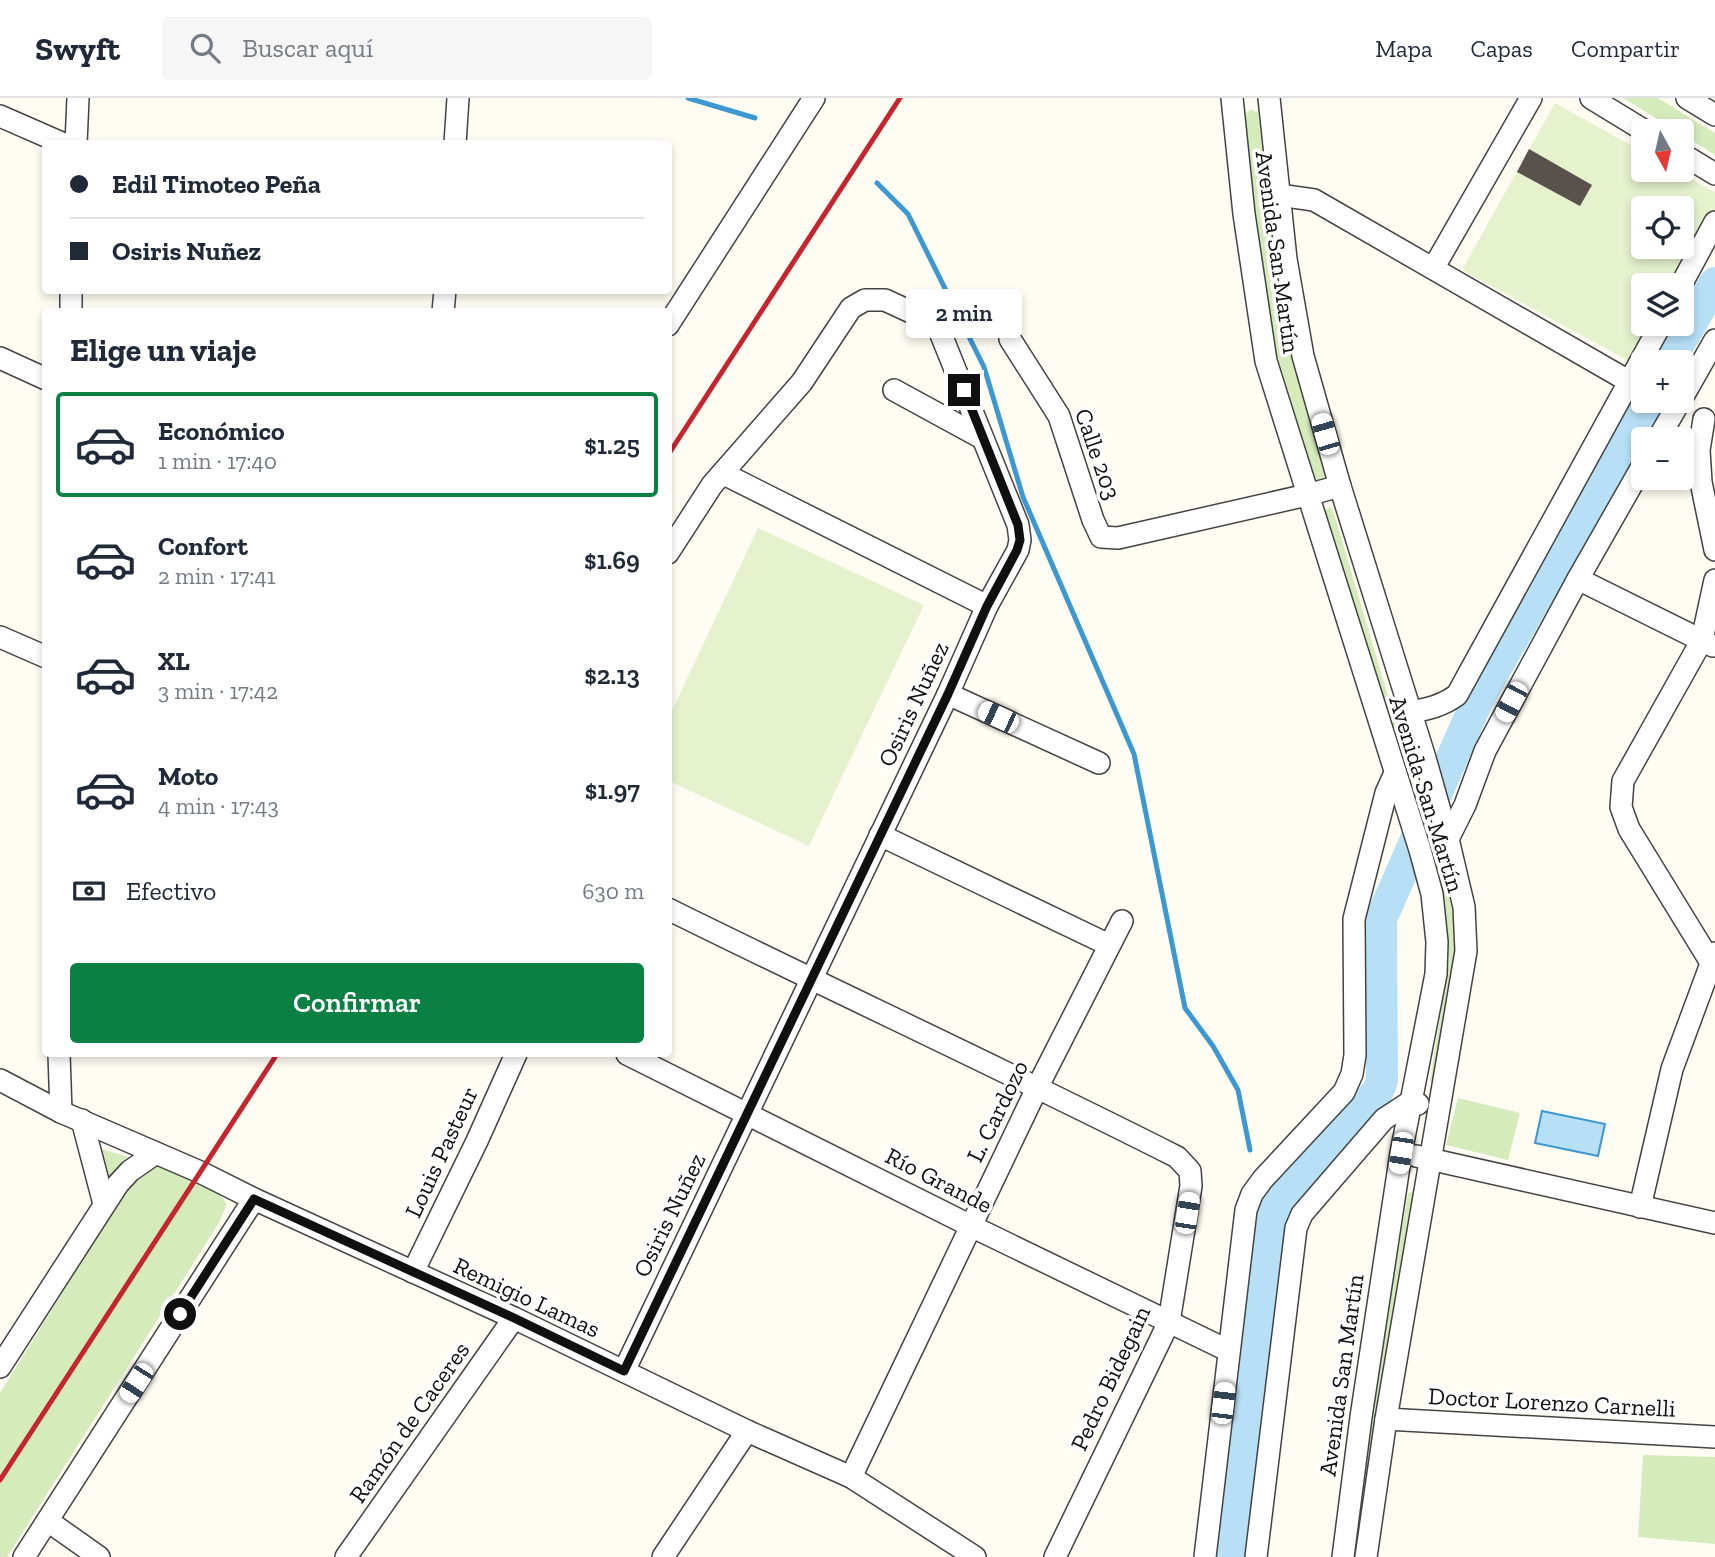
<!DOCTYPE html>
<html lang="es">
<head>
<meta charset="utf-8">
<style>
  :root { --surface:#fff; --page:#f6f6f7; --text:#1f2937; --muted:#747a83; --line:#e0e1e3; --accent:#0b8043 }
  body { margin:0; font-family:"Zilla Slab",serif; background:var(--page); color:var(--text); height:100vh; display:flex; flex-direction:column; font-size:26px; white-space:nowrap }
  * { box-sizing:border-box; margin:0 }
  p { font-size:23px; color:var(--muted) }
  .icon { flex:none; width:38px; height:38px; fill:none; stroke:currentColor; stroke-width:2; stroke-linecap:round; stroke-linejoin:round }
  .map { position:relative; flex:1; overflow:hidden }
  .panel { position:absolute; left:42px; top:210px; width:630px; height:749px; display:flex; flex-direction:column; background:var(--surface); border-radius:7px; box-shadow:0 4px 10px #0003 }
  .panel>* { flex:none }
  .hud { position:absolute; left:42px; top:42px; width:630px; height:154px; border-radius:7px; box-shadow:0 4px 10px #0003; display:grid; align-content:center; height:154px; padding:0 28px; background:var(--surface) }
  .needle { width:46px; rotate:172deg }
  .controls { position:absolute; left:1631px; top:21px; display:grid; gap:14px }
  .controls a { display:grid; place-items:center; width:63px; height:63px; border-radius:7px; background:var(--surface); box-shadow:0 4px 10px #0003; font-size:35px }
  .end { position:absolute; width:32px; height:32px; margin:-16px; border:9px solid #101010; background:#fff; box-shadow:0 0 0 4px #fff }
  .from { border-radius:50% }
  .bubble { position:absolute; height:49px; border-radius:7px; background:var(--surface); box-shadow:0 4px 10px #0003; font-size:23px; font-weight:600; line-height:49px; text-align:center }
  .car { position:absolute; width:21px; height:42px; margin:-21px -10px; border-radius:9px; box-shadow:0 0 5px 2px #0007; background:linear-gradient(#fff 24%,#345 0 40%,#fff 0 76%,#345 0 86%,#fff 0) }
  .hud b { display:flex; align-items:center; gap:24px; height:66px; font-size:26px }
  .hud b+b { border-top:2px solid var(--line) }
  .hud i { width:18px; height:18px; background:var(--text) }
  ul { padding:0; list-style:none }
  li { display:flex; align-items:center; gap:21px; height:105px; margin:0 14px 10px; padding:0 14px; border:4px solid transparent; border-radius:7px }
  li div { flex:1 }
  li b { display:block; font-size:26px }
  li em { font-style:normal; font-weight:600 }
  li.on { border-color:var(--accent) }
  li>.icon { width:63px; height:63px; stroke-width:1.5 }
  h2 { padding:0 28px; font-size:32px; line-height:84px }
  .pay { display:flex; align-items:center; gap:18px; height:77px; padding:0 28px; font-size:26px }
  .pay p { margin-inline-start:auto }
  .button { display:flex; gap:14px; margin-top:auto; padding:14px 28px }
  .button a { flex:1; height:80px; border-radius:7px; background:var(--accent); color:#fff; font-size:28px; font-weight:600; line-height:80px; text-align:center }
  header { display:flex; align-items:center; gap:42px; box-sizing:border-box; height:98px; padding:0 35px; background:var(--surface); border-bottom:2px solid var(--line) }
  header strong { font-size:33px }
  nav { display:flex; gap:38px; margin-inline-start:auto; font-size:24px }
  .search { width:490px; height:63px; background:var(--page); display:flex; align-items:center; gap:18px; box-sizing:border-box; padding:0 24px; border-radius:7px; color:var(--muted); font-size:26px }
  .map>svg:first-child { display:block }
</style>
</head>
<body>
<header>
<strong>Swyft</strong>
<div class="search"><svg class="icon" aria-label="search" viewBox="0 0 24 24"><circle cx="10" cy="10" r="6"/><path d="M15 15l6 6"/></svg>Buscar aquí</div>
<nav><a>Mapa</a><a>Capas</a><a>Compartir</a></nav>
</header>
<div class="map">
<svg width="1715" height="1459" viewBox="0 0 1715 1459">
  <rect width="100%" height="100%" fill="#fffdf3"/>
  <g fill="#d5ebbc">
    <path d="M1623,0H1658L1715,35V57L1682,36V33H1677Z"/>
    <path d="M1251,11L1258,15L1282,212L1293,263L1325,377L1323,382L1318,384L1312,381C1301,343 1288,306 1278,268C1257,187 1252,100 1244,17Z"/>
    <path d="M1330,409L1333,412L1399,635L1402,658L1322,414Z"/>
    <path d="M1429,747L1436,753L1453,814L1456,840L1455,862L1433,984L1430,983L1449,864L1447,825Z"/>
    <path d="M1458,1000L1520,1015L1508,1062L1446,1047Z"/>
    <path d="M99,1050L131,1060L118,1070L108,1085Z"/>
    <path d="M154,1067C181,1075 212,1083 227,1106L219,1125L7,1459H0V1295L132,1083Z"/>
    <path d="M1414,1093L1373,1336L1356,1459H1351L1367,1335L1408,1095Z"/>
    <path d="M1643,1357L1715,1359V1446L1638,1439Z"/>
  </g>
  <g fill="#e6f2ce" fill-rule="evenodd">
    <path d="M1555,5L1643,54V72H1675L1715,94V116L1675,187H1643V226H1654L1632,265L1462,172ZM1643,110H1682V149H1643Z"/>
    <path d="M758,430L924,507L809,748L669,683V619Z"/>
  </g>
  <path fill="#b7e0f7" stroke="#3d97d0" stroke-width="2" d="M1542,1013L1605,1026L1598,1058L1535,1045Z"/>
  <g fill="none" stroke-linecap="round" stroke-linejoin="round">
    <g stroke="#3d97d0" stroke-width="5">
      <path d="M688,0L755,20"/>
      <path d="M877,85L908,116L984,269L1023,399L1134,656L1185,910L1213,948L1238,992L1250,1052"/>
    </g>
    <g stroke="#b7e0f7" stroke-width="32">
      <path d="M1668,264L1715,185"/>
      <path d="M1232,1459L1274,1110L1378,993L1382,982L1381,821L1478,601L1649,303"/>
    </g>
  </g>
  <path fill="#59514c" d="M1529,51L1592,87L1580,108L1517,74Z"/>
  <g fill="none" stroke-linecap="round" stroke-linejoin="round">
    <g stroke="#434343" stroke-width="24">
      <g id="minor">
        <path d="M1232,0L1244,116L1266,263L1420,752L1432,796L1437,844L1436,876L1401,1055L1361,1319L1343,1459"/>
        <path d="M1269,0L1286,161L1303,258L1340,388L1425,660L1448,741L1464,809L1466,853L1386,1321L1366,1459"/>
        <path d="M1591,0L1645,33"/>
        <path d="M1687,0L1715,17"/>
        <path d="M0,18L64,46"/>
        <path d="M76,46L78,0"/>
        <path d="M455,46L458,0"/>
        <path d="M1682,56L1715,76"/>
        <path d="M1279,97L1314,102L1630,284"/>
        <path d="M1434,169L1531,0"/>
        <path d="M1681,187L1715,124"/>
        <path d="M71,214V192"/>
        <path d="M443,214L445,192"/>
        <path d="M668,227L814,0"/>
        <path d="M1010,241L1059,318L1093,422L1101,439L1118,440L1307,397L1340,388"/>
        <path d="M0,260L46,281"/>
        <path d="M894,292L982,340"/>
        <path d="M1682,300L1715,242"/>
        <path d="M1704,321L1699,352L1701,384L1715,452"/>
        <path d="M1658,341L1680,303"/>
        <path d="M724,376L987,508"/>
        <path d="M1578,481L1713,548"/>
        <path d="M1715,482L1702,542L1623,683L1621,709L1629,731L1710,863L1715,866"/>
        <path d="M0,539L46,559"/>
        <path d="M948,596L1099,665"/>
        <path d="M1411,614C1428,611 1442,608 1457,597L1661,226"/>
        <path d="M880,737L1109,847"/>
        <path d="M1448,741L1465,707L1485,653L1578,481L1643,367"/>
        <path d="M668,811C838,895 1009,974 1177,1059L1190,1073L1191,1088L1169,1224L1055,1459"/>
        <path d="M59,956L61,1014"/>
        <path d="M627,956L971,1128L1229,1253"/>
        <path d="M0,982L61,1014L200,1074L254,1101L514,1220L747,1333L851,1379L975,1459"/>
        <path d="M82,1022L104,1106"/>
        <path d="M1416,1058L1715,1125"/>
        <path d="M1640,1109L1672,971L1715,855"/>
        <path d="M413,1174L477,1043L516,956"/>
        <path d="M0,1269L118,1086L130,1073L156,1055"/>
        <path d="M624,1273L948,596L987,508L1018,452L1020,442L1018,427L938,229L926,221L885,202H865L851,210L802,284L712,387L668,455"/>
        <path d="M1386,1321L1715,1339"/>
        <path d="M851,1379L1038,988L1122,823"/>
        <path d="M48,1423L99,1459"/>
        <path d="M24,1459L254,1101"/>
        <path d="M346,1459L514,1220"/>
        <path d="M663,1459L747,1333"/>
        <path d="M1205,1459L1246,1112L1252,1096L1263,1081L1344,994L1352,976L1355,957L1354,821L1386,695L1395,675"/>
        <path d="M1256,1459L1296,1130L1302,1116L1384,1021L1410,1004L1418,1006"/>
      </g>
    </g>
    <use href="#minor" stroke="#fff" stroke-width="21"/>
    <g stroke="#c4252e" stroke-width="5">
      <path d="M668,357L900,0"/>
      <path d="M0,1382L277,956"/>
    </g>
  </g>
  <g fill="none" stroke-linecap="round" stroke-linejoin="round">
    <path stroke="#101010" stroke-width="9" d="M180,1216L254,1101L514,1220L624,1273L948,596L987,508L1017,452L1020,442L1018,427L964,292"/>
  </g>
  <g text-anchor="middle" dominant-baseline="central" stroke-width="7" stroke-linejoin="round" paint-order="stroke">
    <g font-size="24" fill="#101010" stroke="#fff">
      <text transform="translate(1278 154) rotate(82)">Avenida San Martín</text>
      <text transform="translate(1098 356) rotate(71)">Calle 203</text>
      <text transform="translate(913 606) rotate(-65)">Osiris Nuñez</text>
      <text transform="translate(1427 696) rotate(73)">Avenida San Martín</text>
      <text transform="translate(997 1013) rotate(-64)">L. Cardozo</text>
      <text transform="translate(441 1054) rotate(-65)">Louis Pasteur</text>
      <text transform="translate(939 1082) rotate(27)">Río Grande</text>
      <text transform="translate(669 1117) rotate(-64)">Osiris Nuñez</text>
      <text transform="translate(527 1199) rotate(25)">Remigio Lamas</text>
      <text transform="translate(1341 1277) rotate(-82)">Avenida San Martín</text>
      <text transform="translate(1110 1280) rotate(-65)">Pedro Bidegain</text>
      <text transform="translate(1552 1304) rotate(3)">Doctor Lorenzo Carnelli</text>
      <text transform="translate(409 1324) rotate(-55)">Ramón de Caceres</text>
    </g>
  </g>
</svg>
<div class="controls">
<a><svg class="needle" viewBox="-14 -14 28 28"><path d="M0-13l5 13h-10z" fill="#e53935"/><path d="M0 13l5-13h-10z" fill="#747a83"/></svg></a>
<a><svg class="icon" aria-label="locate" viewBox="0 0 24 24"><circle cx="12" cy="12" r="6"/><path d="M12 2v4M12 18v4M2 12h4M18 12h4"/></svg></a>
<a><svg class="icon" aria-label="layers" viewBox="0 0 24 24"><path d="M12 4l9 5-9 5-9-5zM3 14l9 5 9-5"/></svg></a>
<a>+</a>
<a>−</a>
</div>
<i class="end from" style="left:180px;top:1216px"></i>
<i class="end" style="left:964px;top:292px"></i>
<div class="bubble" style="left:906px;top:191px;width:116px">2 min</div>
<i class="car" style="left:1325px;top:336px;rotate:344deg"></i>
<i class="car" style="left:1511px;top:604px;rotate:208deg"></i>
<i class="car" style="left:998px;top:619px;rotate:295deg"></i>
<i class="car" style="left:1401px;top:1055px;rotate:189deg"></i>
<i class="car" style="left:1187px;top:1115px;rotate:9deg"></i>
<i class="car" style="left:136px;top:1285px;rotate:213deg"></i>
<i class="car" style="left:1223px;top:1305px;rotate:7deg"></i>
<div class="hud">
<b><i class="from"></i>Edil Timoteo Peña</b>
<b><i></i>Osiris Nuñez</b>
</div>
<section class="panel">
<h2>Elige un viaje</h2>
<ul>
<li class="on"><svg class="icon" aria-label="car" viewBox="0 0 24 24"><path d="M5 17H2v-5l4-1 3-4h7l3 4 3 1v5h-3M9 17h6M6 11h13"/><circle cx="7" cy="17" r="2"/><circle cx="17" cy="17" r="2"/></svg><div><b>Económico</b><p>1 min · 17:40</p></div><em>$1.25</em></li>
<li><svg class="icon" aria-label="car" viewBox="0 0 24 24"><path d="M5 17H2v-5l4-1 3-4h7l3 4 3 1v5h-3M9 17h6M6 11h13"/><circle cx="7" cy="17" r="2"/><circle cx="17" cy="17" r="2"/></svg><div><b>Confort</b><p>2 min · 17:41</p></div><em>$1.69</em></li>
<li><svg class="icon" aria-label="car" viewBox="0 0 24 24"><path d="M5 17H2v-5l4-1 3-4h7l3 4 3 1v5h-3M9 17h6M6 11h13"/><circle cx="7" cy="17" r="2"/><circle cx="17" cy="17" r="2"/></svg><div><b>XL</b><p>3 min · 17:42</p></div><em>$2.13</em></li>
<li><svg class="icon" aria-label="car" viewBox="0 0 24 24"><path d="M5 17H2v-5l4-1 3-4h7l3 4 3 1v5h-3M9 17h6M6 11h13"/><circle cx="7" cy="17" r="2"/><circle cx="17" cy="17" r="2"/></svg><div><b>Moto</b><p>4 min · 17:43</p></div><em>$1.97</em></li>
</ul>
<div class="pay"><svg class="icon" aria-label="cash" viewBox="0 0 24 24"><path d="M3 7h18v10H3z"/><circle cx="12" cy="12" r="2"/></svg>Efectivo<p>630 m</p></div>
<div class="button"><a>Confirmar</a></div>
</section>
</div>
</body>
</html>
